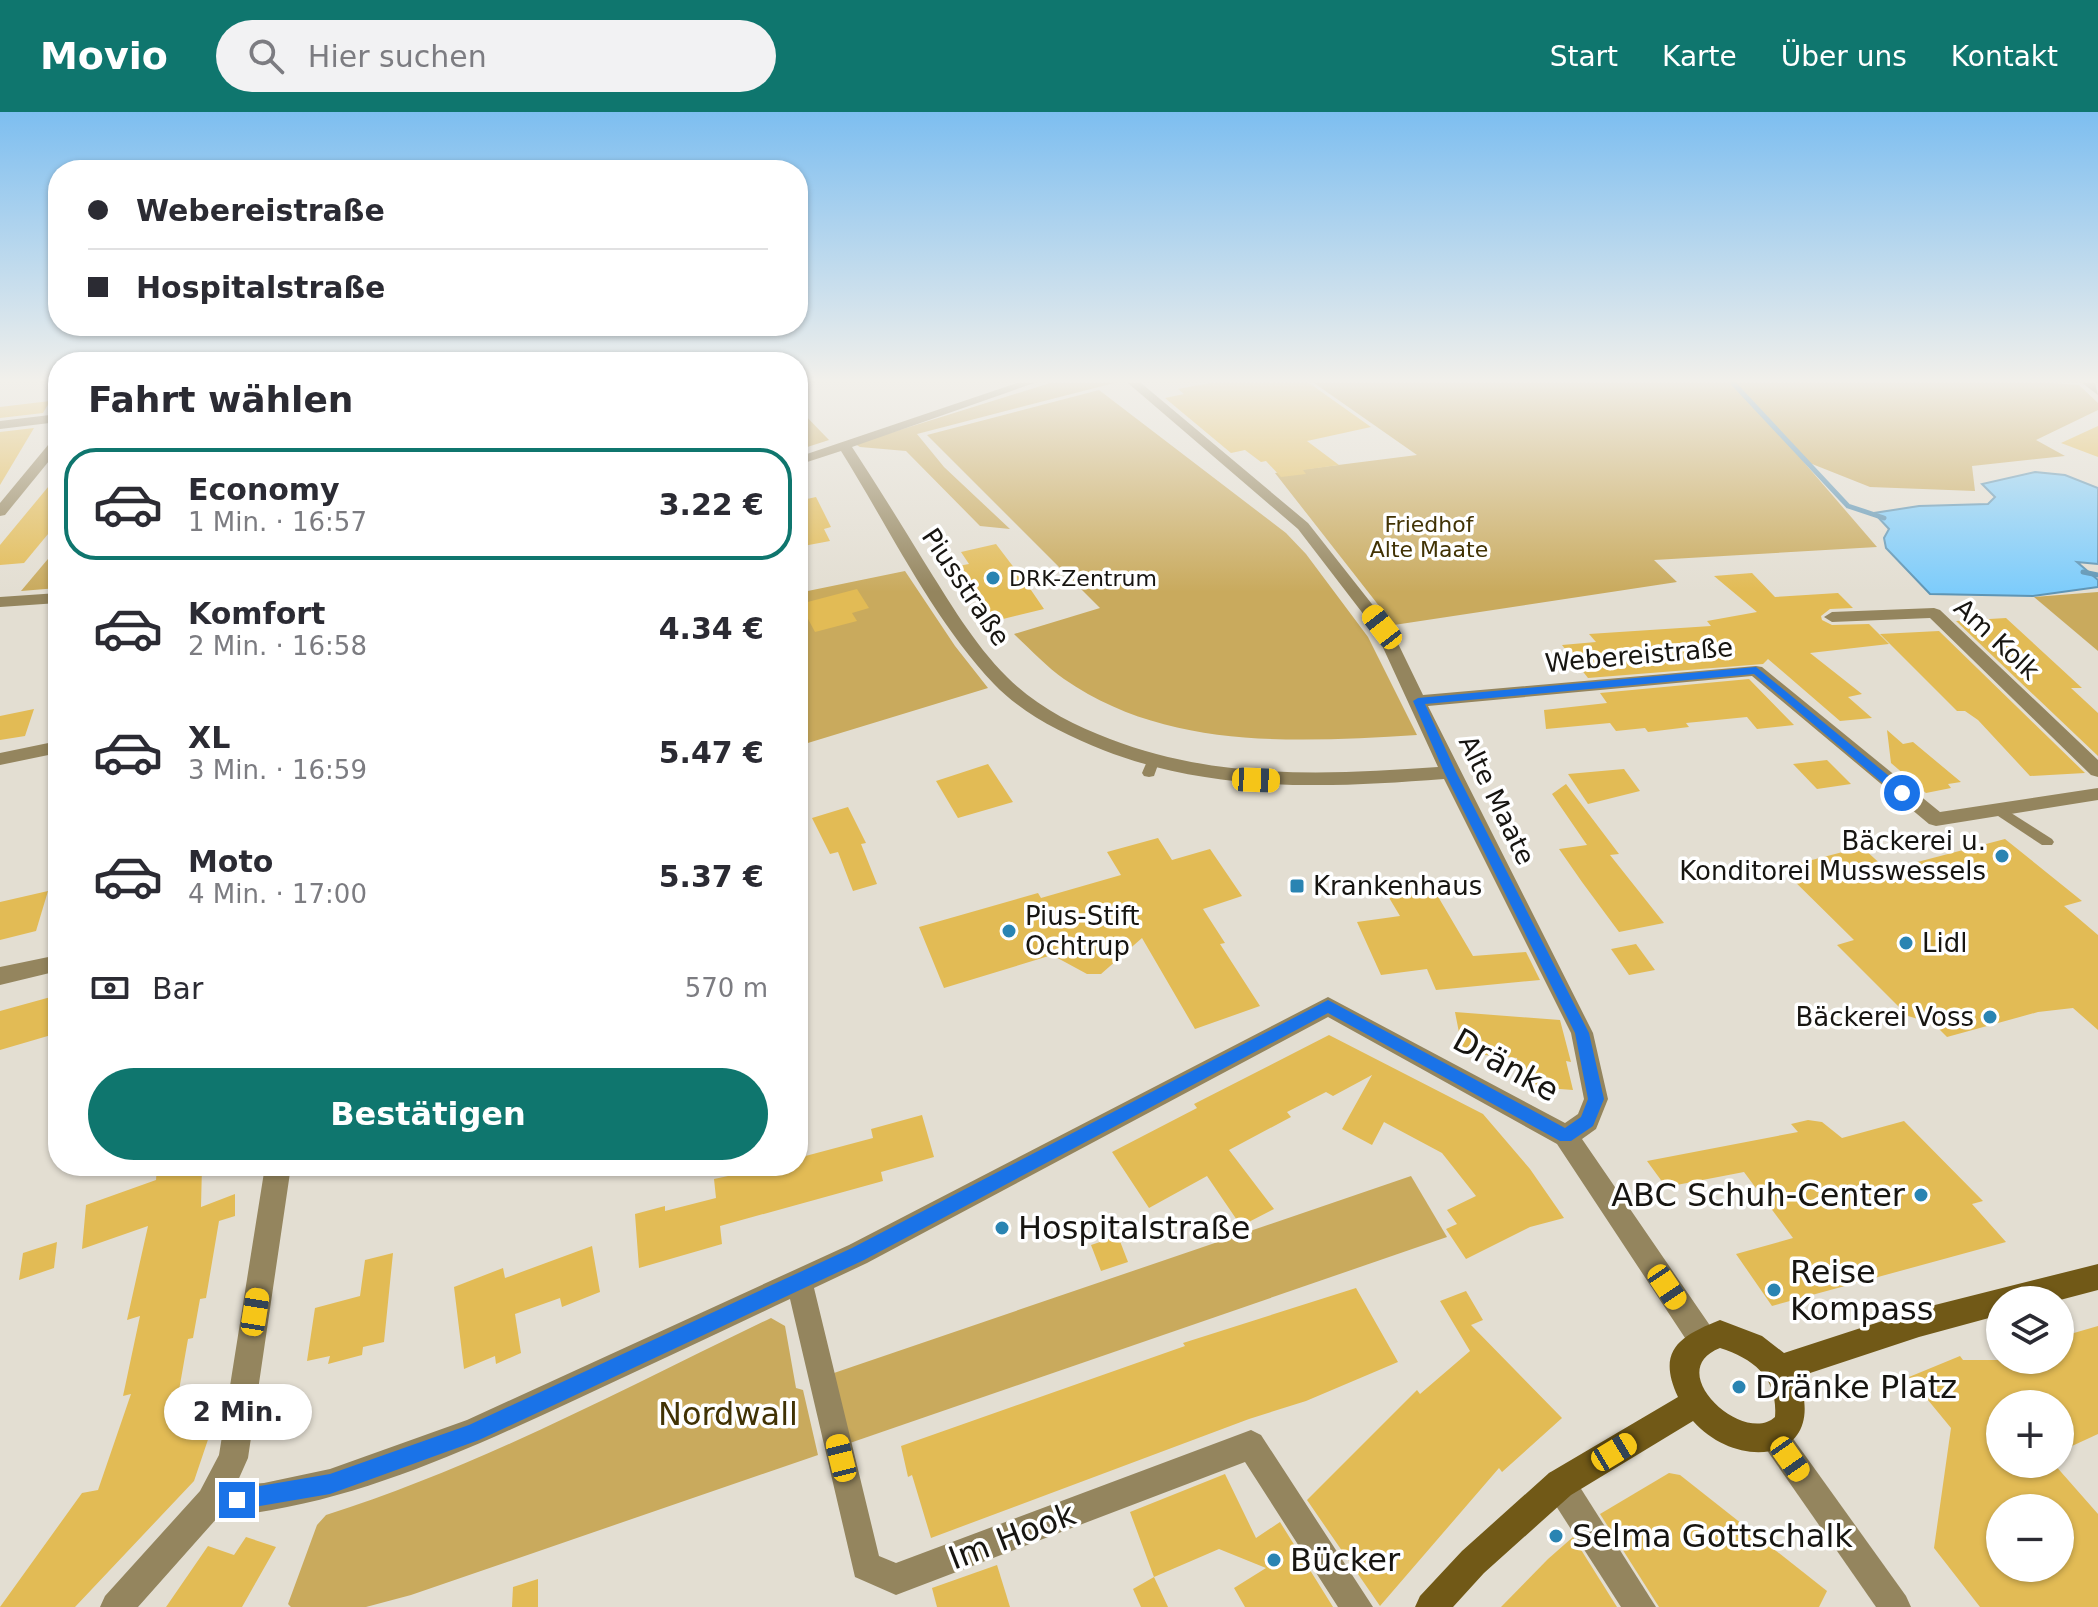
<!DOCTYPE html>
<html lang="de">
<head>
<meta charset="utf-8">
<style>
  :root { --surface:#fff; --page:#f2f2f3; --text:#2b2b33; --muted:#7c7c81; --line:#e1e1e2; --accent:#0f766e }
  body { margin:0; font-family:"DejaVu Sans",sans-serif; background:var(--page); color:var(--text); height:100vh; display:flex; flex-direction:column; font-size:30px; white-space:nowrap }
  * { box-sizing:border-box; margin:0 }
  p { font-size:26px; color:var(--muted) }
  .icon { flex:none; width:44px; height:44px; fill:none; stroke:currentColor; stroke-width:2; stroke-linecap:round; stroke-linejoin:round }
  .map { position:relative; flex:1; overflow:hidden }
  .details { position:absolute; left:48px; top:240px; width:760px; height:824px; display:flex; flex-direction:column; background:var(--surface); border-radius:32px; box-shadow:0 2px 6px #0004 }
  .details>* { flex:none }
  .top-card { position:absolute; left:48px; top:48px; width:760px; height:176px; border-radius:32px; box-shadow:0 2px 6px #0004; display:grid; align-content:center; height:176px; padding:0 40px; background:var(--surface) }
  .tools { position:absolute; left:1986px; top:1174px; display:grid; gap:16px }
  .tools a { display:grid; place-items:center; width:88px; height:88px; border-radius:50%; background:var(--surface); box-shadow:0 2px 6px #0004; font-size:40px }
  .end { position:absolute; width:36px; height:36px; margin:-18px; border:10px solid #1a73e8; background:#fff; box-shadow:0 0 0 4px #fff }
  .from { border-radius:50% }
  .bubble { position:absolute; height:56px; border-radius:28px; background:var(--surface); box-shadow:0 2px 6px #0004; font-size:26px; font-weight:600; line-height:56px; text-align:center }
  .car { position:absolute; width:24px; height:48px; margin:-24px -12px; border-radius:10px; box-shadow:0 0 6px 2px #0007; background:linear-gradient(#f5c518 24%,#345 0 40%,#f5c518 0 76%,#345 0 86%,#f5c518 0) }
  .top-card b { display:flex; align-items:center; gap:28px; height:76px; font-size:30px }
  .top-card b+b { border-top:2px solid var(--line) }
  .top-card i { width:20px; height:20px; background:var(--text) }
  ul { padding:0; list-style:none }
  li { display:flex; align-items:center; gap:24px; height:112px; margin:0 16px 12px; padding:0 24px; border:4px solid transparent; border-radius:32px }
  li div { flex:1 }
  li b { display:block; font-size:30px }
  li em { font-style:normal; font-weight:600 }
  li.active { border-color:var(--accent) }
  li>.icon { width:72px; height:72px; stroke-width:1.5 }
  h2 { padding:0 40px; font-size:36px; line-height:96px }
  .pay { display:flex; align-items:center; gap:20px; height:88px; padding:0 40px; font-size:30px }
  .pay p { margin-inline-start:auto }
  .cta { display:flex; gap:16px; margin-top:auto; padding:16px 40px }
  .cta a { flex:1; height:92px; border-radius:48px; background:var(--accent); color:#fff; font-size:32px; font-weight:600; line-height:92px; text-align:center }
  header { display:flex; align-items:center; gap:48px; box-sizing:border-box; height:112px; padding:0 40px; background:var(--accent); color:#fff }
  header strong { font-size:38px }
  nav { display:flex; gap:44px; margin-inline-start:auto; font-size:28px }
  .search { width:560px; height:72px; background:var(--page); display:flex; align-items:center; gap:20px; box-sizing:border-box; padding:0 28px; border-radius:44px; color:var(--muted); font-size:30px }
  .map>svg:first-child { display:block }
</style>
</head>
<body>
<header>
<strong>Movio</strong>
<div class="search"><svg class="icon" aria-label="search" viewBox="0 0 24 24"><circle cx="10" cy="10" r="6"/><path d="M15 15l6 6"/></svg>Hier suchen</div>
<nav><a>Start</a><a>Karte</a><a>Über uns</a><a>Kontakt</a></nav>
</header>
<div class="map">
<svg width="2098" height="1495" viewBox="0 0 2098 1495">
  <rect width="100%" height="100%" fill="#e3ded2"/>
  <g fill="#c9aa5d">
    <path d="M1050,271H1114L917,322L944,355L1010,417L980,414L906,339L860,335L855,332Z"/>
    <path d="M1314,271H2053L2079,273L2098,291V298L2036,328L2065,344L1972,354L1975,379L1870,375L1802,348L1877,435L1654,448L1677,470L1394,513L1275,361L1417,343Z"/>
    <path d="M1099,278L1286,421L1306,442L1368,525L1417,623C1297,630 1168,639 1064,567C1046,554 1030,537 1014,522L1100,496L927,323Z"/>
    <path d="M798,296L829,328L798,338Z"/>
    <path d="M58,435V476L21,479Z"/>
    <path d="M905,459L955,534L988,576L798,634V481Z"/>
    <path d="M2098,480V539L2034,485Z"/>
    <path d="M1411,1064L1447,1125L847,1332L831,1262Z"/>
    <path d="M771,1206L785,1214L796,1276L803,1278L818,1343L411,1483L366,1495H291L288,1492L317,1413L326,1403C481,1354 625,1276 771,1206Z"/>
  </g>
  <path fill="#7dccfb" stroke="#5e95b5" stroke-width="2" d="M2035,360L2065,363L2098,376V452L2077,450L2098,468V475L2033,484L1930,482L1886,436L1884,426L1889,417L1874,401L1919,394L1988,392L1995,385L1982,372Z"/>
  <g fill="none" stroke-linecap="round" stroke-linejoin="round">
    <g stroke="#5e95b5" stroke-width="5">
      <path d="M1733,271L1848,394L1884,406"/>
      <path d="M2083,460L2098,463"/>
    </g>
  </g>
  <g fill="#e2bb55" fill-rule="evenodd">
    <path d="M1210,271H1309L1371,315L1307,329L1339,353L1303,358L1306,362L1281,365L1266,349L1261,350L1245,338L1231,341L1165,286L1184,282L1178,277Z"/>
    <path d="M50,289L43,301L0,306V295Z"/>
    <path d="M2098,314V345L2061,331Z"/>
    <path d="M34,316L0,373V320Z"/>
    <path d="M58,363V410L24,451L0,453V433Z"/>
    <path d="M816,385L831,415L824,417L830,429L798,435V389Z"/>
    <path d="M996,432L1031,478L1044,497L995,509L990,502H987L958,454L969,452L961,440Z"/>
    <path d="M1752,461L1775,485L1838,481L1853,496L1830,497L1821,504L1822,508L1832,513L1869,512L1889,532L1810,541L1862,582L1848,585L1872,606L1840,609L1768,547L1763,552L1588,566L1562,533L1596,530L1589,522L1711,514L1707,509L1757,500L1714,464Z"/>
    <path d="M857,477L869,496L852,501L857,509L815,520L800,492Z"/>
    <path d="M2006,506L2082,576H2071L2098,601V644L1956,509Z"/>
    <path d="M1939,519L2085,661L2030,664L1978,608L1965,599H1957L1880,522Z"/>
    <path d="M1749,567L1794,613L1757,617L1747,605L1686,611L1689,615L1648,620L1645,616L1616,619L1610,611L1546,617L1544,598L1607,591L1600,581Z"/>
    <path d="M34,597L25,624L0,628V604Z"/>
    <path d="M1887,618L1903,632L1913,630L1961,670L1948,672L1951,676L1926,681L1891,651Z"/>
    <path d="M1827,648L1851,672L1817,677L1793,652Z"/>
    <path d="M988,652L1013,690L958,706L936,669Z"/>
    <path d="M1624,657L1640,679L1588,692L1568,662Z"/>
    <path d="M1566,672L1619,742L1610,743L1664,811L1619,820L1582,770L1559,737L1587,733L1552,682Z"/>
    <path d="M848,695L866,731L861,732L877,772L853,779L838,740L830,742L812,706Z"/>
    <path d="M1158,726L1172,748L1210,737L1242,784L1203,797L1225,831L1220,832L1260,894L1195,917L1142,826L1101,862H1087L1052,843L944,876L919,815L1038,781L1041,786L1121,763L1107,740Z"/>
    <path d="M2005,727L2082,789L2064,794L2098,823V918L2073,896L2038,900L1947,925L1928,906L1921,908L1908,904L1837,833L1854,828L1781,756L1862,735L1887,758Z"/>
    <path d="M1430,771L1473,844L1526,840L1540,868L1436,878L1427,857L1381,863L1357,810L1400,804L1385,779Z"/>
    <path d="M48,779L36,819L0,828V790Z"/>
    <path d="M1636,832L1655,858L1629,863L1611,837Z"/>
    <path d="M58,883V921L0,938V899Z"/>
    <path d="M1455,900L1560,908L1571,950L1566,949L1573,978L1522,974L1517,946L1463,941Z"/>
    <path d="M1329,923L1483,1002L1530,1057L1564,1106L1530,1115L1466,1147L1446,1117L1457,1112L1447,1098L1476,1084L1442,1041L1384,1010L1372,1033L1342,1017L1372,963L1333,984L1326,980L1287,1000L1291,1005L1229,1038L1274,1097L1241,1114L1207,1064L1149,1096L1112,1040L1197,996L1194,992Z"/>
    <path d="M922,1003L934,1045L881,1060L883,1069L720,1114L722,1132L639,1156L635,1102L665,1094V1099L716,1086L714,1067L728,1064L727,1054H798V1046L873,1026L871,1017Z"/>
    <path d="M1808,1008L1822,1010L1842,1026L1904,1009L1983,1089L1972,1092L2006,1130L1772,1194L1736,1142L1793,1126L1744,1060L1666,1075L1647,1049L1798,1020L1791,1012Z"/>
    <path d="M157,1054H202L201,1095L235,1082V1104L219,1109L206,1186L200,1187L193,1226L188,1227L175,1301L219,1295L194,1369L75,1495H0L82,1381L98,1378L131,1282L123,1284L140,1204L127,1208L148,1114L82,1137L86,1093L156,1068Z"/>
    <path d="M1118,1124L1128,1150L1101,1159L1091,1133Z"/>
    <path d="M57,1130L54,1156L19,1168L23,1141Z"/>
    <path d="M592,1134L600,1180L562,1195L560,1186L515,1202L521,1241L496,1252L495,1244L464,1257L454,1175L503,1156L505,1166Z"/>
    <path d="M393,1141L384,1230L363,1235L362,1243L328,1252L330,1244L307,1249L315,1196L360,1184L365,1148Z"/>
    <path d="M1356,1176L1398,1250L1306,1289L1249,1307L931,1426L912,1363L908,1365L901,1334L1185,1234L1183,1231Z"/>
    <path d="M1466,1179L1483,1208L1471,1213L1562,1306L1502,1360L1499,1356L1380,1494L1307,1388L1417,1278L1420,1282L1470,1239L1440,1189Z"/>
    <path d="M2098,1214V1322L2072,1334L2060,1318V1292H2000V1352H2054L2098,1402V1495H1980L1934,1436L1951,1316L1909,1265L1960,1244L1963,1248H2060V1225ZM2000,1396H2060V1456H2000Z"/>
    <path d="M1669,1361L1680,1363L1827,1479L1819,1495H1659L1600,1402Z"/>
    <path d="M1225,1362L1256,1426L1280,1410L1333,1495H1245L1234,1476L1266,1456L1219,1437L1154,1465L1130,1400Z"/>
    <path d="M246,1425L276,1435L242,1495H166L208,1434L234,1443Z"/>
    <path d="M1573,1425L1617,1495H1501L1548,1447Z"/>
    <path d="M997,1453L1010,1495H937L932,1476Z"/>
    <path d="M1154,1465L1168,1495H1141L1133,1477Z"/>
    <path d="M538,1467V1495H512L513,1475Z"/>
  </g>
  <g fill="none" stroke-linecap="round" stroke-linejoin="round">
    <g fill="#94855e" fill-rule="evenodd">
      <path d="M1153,646L1159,650L1154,664L1149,665L1144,664L1142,661L1148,647Z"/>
      <path d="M1997,692L2052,727L2054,730L2052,733H2042L1992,700L1990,697Z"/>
    </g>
    <g fill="#94855e" fill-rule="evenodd">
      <path d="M1017,271H1034L852,335C876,372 900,410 923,448C949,489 973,531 1007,565C1036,594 1073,613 1110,627C1217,668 1326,663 1438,655L1374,516L1298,417L1128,271H1141L1308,411L1390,515L1423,583L1756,554L1762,555L1940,700L2098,676V688L1936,714L1929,712L1752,564L1428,594L1593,921L1608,987L1596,1017L1582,1027L1711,1215L1715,1225L1711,1235L1701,1239L1691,1235L1557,1032L1328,905L867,1151L814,1176L879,1444L896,1451L1251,1318L1261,1323L1373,1495H1338L1245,1350L896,1483L855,1465L790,1187C718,1221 646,1255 575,1288C461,1341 344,1395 218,1405L138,1495H100L105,1484L200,1379L219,1343L265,1054H291L248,1346L236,1373L264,1371L330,1357L467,1308L849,1133L1328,885L1565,1011L1578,1002L1584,987L1571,921L1444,667C1327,676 1214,681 1103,638C1063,622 1024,603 994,572C933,508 888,414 841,339L798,353V345Z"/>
      <path d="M2082,271H2095L2098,283Z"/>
      <path d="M58,302V310L0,317V309Z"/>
      <path d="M58,326V338L5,403L0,404V391L53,327Z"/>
      <path d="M58,481V491L0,495V485Z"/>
      <path d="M1934,496L1940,498L2098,648V665L2091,663L1930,506L1832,510L1824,505L1832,500Z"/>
      <path d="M58,629V641L0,653V641Z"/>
      <path d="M58,843V859L0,873V855Z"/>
      <path d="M1774,1309L1784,1314L1906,1484L1911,1495H1876L1764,1334L1759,1324L1764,1314Z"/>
      <path d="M1560,1357L1571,1361L1656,1495H1621L1549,1383L1545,1372L1549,1361Z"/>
    </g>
    <path fill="#715917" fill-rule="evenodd" d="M2098,1152V1178L2060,1188H2000V1203L1919,1225L1798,1265C1830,1349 1739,1361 1693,1309L1571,1383L1484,1461L1453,1495H1415L1420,1484L1462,1439L1549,1361L1678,1285C1656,1238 1680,1224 1720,1208L1762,1224L1784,1241L1919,1197ZM1720,1236C1755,1247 1778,1267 1775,1305C1744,1334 1661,1259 1720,1236Z"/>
  </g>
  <linearGradient id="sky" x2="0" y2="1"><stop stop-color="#7dbef0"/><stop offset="0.56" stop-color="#f2f0eb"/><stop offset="1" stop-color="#f2f0eb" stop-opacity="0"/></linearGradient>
  <rect width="2098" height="480" fill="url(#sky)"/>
  <path fill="#1a73e8" d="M1756,555L1906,678V684H1898L1754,562L1425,592L1456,660L1589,921L1604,987L1593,1014L1571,1029H1560L1328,901L864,1148L479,1328L330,1382L237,1398L230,1395L227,1388L230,1381L237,1378L330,1362L469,1313L852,1136L1328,888L1565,1016L1581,1005L1588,987L1575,921L1444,660L1413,589L1418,586Z"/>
  <g fill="#2a84b2" stroke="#fff" stroke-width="3">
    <circle cx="993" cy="466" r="8"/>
    <circle cx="2002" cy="744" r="8"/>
    <rect x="1289" y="766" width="16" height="16" rx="4"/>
    <circle cx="1009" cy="819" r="8"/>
    <circle cx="1906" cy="831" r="8"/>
    <circle cx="1990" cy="905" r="8"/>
    <circle cx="1921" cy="1083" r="8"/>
    <circle cx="1002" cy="1116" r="8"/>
    <circle cx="1774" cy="1178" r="8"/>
    <circle cx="1739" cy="1275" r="8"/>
    <circle cx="1556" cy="1424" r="8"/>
    <circle cx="1274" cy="1448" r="8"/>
  </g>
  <g text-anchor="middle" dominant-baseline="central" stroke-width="7" stroke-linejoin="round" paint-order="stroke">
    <g font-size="22" fill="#413204" stroke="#fff">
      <text x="1429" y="412">Friedhof<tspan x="1429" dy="25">Alte Maate</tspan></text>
    </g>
    <g font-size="22" fill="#171511" stroke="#fff" text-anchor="start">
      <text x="1009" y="466">DRK-Zentrum</text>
    </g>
    <g font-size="26" fill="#171511" stroke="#fff">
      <text transform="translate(966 475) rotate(56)">Piusstraße</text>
      <text transform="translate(1997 527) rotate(43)">Am Kolk</text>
      <text transform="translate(1639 543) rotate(-5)">Webereistraße</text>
      <text transform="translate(1497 688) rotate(64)">Alte Maate</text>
    </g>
    <g font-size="26" fill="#171511" stroke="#fff" text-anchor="start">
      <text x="1986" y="729" text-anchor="end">Bäckerei u.<tspan x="1986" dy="30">Konditorei Musswessels</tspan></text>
      <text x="1313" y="774">Krankenhaus</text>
      <text x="1025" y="804">Pius-Stift<tspan x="1025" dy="30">Ochtrup</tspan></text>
      <text x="1922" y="831">Lidl</text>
      <text x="1974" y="905" text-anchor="end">Bäckerei Voss</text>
    </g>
    <g font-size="32" fill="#171511" stroke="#fff">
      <text transform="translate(1506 953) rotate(29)">Dränke</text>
      <text transform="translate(1012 1424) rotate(-21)">Im Hook</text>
    </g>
    <g font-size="32" fill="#171511" stroke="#fff" text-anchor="start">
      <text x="1905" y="1083" text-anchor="end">ABC Schuh-Center</text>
      <text x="1018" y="1116">Hospitalstraße</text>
      <text x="1790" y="1160">Reise<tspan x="1790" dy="37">Kompass</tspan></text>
      <text x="1755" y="1275">Dränke Platz</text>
      <text x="1572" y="1424">Selma Gottschalk</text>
      <text x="1290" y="1448">Bücker</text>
    </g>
    <g font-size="32" fill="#413204" stroke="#fff">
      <text x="728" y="1302">Nordwall</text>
    </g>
  </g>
</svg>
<div class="tools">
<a><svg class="icon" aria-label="layers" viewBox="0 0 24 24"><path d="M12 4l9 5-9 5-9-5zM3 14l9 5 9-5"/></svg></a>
<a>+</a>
<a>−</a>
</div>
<i class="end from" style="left:1902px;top:681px"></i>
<i class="end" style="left:237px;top:1388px"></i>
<div class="bubble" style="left:164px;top:1272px;width:148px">2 Min.</div>
<i class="car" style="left:1382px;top:515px;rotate:322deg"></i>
<i class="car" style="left:1256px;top:668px;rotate:92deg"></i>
<i class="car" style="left:1667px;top:1175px;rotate:146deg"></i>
<i class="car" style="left:255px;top:1200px;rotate:9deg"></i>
<i class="car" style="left:1614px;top:1340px;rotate:59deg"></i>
<i class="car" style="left:841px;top:1346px;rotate:346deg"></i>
<i class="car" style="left:1790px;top:1347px;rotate:145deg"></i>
<div class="top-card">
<b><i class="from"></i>Webereistraße</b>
<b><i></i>Hospitalstraße</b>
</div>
<section class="details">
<h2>Fahrt wählen</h2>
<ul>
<li class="active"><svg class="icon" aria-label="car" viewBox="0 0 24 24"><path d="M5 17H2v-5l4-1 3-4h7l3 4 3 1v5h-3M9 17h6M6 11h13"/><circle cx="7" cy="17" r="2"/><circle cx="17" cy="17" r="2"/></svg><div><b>Economy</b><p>1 Min. · 16:57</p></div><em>3.22 €</em></li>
<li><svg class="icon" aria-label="car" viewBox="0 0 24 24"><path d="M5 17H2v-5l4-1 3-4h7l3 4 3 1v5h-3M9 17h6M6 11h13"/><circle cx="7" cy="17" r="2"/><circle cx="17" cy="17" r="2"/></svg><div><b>Komfort</b><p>2 Min. · 16:58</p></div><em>4.34 €</em></li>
<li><svg class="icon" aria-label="car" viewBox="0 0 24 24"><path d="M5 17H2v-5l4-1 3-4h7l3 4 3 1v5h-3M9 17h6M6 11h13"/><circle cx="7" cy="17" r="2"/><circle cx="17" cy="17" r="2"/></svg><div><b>XL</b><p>3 Min. · 16:59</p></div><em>5.47 €</em></li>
<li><svg class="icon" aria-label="car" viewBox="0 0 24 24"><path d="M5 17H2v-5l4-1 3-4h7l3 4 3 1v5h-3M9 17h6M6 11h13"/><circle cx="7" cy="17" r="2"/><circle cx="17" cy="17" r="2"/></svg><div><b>Moto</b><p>4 Min. · 17:00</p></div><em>5.37 €</em></li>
</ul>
<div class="pay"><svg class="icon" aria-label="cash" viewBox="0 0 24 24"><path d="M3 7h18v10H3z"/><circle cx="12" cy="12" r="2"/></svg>Bar<p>570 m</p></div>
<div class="cta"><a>Bestätigen</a></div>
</section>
</div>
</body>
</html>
